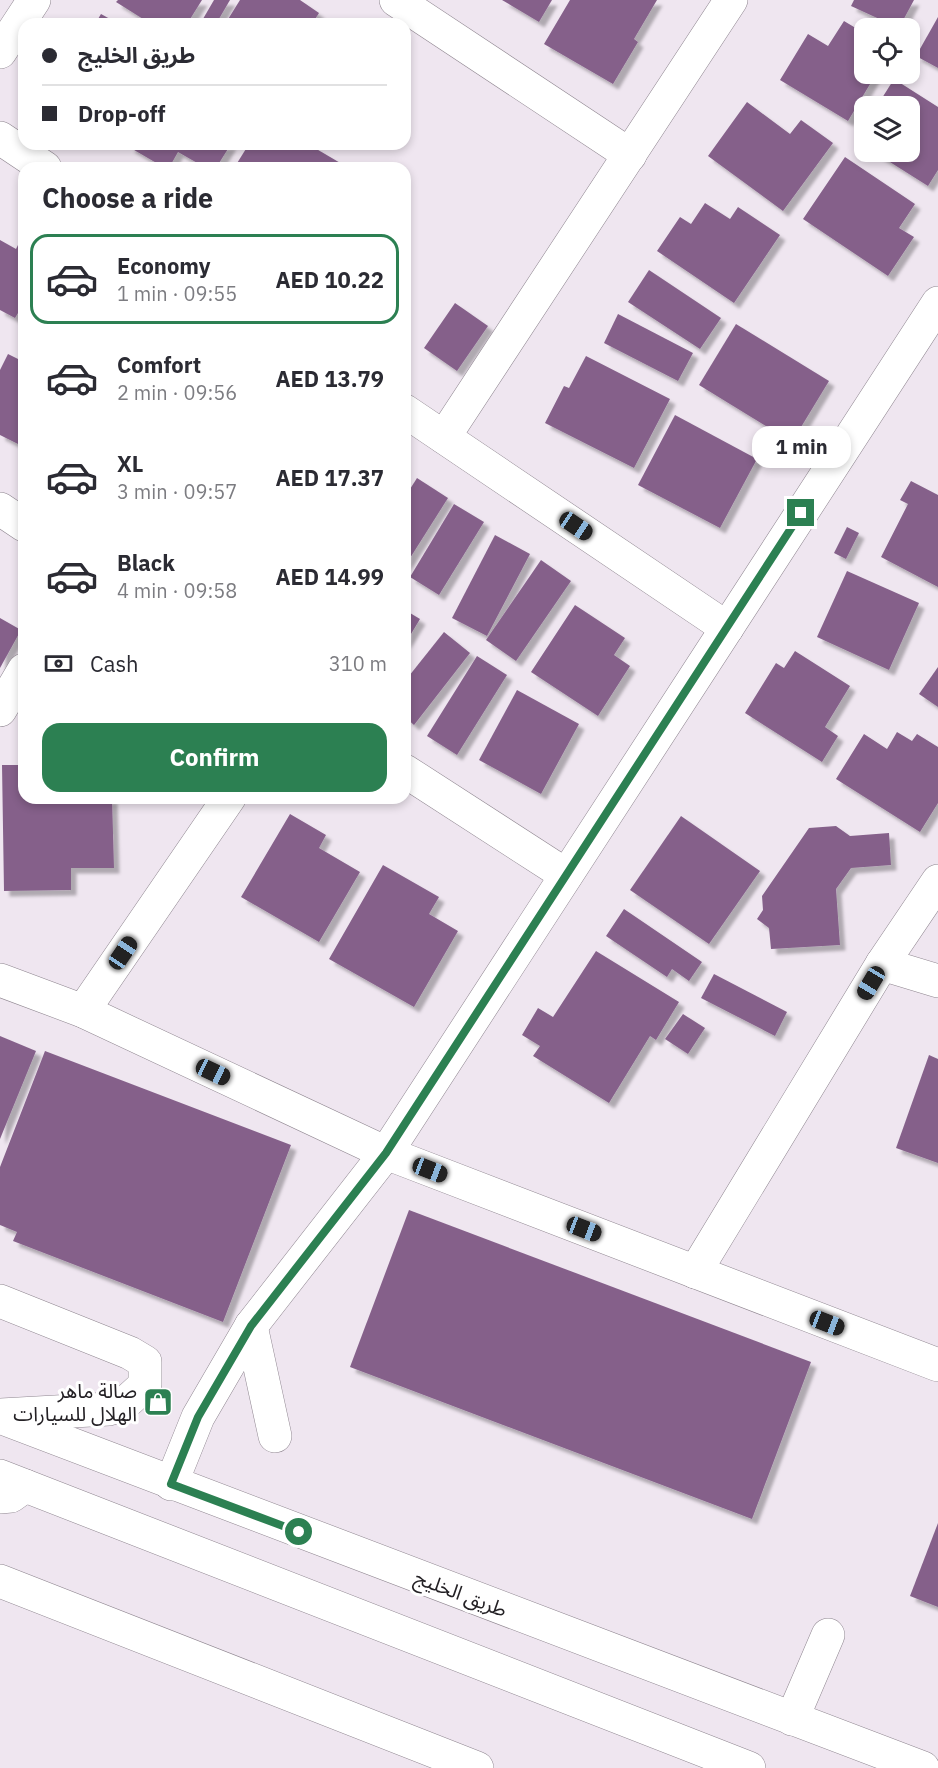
<!DOCTYPE html>
<html lang="en">
<head>
<meta charset="utf-8">
<style>
  :root { --surface:#fff; --page:#f7f7f7; --text:#2b2b33; --muted:#7c7c81; --line:#e1e1e2; --accent:#2c8052 }
  body { margin:0; font-family:"IBM Plex Sans","Noto Sans Arabic",sans-serif; background:var(--page); color:var(--text); height:100vh; display:flex; flex-direction:column; font-size:22px; white-space:nowrap }
  * { box-sizing:border-box; margin:0 }
  p { font-size:20px; color:var(--muted) }
  .icon { flex:none; width:33px; height:33px; fill:none; stroke:currentColor; stroke-width:2; stroke-linecap:round; stroke-linejoin:round }
  .map { position:relative; flex:1; overflow:hidden }
  .panel { position:absolute; left:18px; top:162px; width:393px; height:642px; display:flex; flex-direction:column; background:var(--surface); border-radius:18px; box-shadow:0 3px 9px #0003 }
  .panel>* { flex:none }
  .guide { position:absolute; left:18px; top:18px; width:393px; height:132px; border-radius:18px; box-shadow:0 3px 9px #0003; display:grid; align-content:center; height:132px; padding:0 24px; background:var(--surface) }
  .tools { position:absolute; left:854px; top:18px; display:grid; gap:12px }
  .tools a { display:grid; place-items:center; width:66px; height:66px; border-radius:12px; background:var(--surface); box-shadow:0 3px 9px #0003; font-size:30px }
  .end { position:absolute; width:27px; height:27px; margin:-14px; border:8px solid #2c8052; background:#fff; box-shadow:0 0 0 3px #fff }
  .from { border-radius:50% }
  .bubble { position:absolute; height:42px; border-radius:18px; background:var(--surface); box-shadow:0 3px 9px #0003; font-size:20px; font-weight:700; line-height:42px; text-align:center }
  .car { position:absolute; width:18px; height:36px; margin:-18px -9px; border-radius:8px; box-shadow:0 0 4px 2px #0007; background:linear-gradient(#222 24%,#8ab4d8 0 40%,#222 0 76%,#8ab4d8 0 86%,#222 0) }
  .guide b { display:flex; align-items:center; gap:21px; height:57px; font-size:22px }
  .guide b+b { border-top:2px solid var(--line) }
  .guide i { width:15px; height:15px; background:var(--text) }
  ul { padding:0; list-style:none }
  li { display:flex; align-items:center; gap:18px; height:90px; margin:0 12px 9px; padding:0 12px; border:3px solid transparent; border-radius:18px }
  li div { flex:1 }
  li b { display:block; font-size:22px }
  li em { font-style:normal; font-weight:700 }
  li.active { border-color:var(--accent) }
  li>.icon { width:54px; height:54px; stroke-width:1.5 }
  h2 { padding:0 24px; font-size:27px; line-height:72px }
  .pay { display:flex; align-items:center; gap:15px; height:66px; padding:0 24px; font-size:22px }
  .pay p { margin-inline-start:auto }
  .action { display:flex; gap:12px; margin-top:auto; padding:12px 24px }
  .action a { flex:1; height:69px; border-radius:18px; background:var(--accent); color:#fff; font-size:24px; font-weight:700; line-height:69px; text-align:center }
  .map>svg:first-child { display:block }
</style>
</head>
<body>
<div class="map">
<svg width="938" height="1768" viewBox="0 0 938 1768">
  <defs>
    <filter id="shadow"><feDropShadow dx="5.5" dy="5.5" stdDeviation="1.5" flood-color="#0004"/></filter>
  </defs>
  <rect width="100%" height="100%" fill="#efe6f0"/>
  <g fill="#85618a" filter="url(#shadow)">
    <path d="M118,0H202L187,24H151L116,2Z"/>
    <path d="M214,0H230L216,24H200Z"/>
    <path d="M240,0H300L319,13L312,24H225Z"/>
    <path d="M502,0H552L539,22Z"/>
    <path d="M570,0H657L634,39L638,42L613,84L544,44Z"/>
    <path d="M854,0H914L899,28L851,6Z"/>
    <path d="M101,14L119,24H95Z"/>
    <path d="M938,17V68L916,56Z"/>
    <path d="M844,21L864,33V74H876L848,121L780,80L808,34L828,46Z"/>
    <path d="M894,79L938,107V170L928,186L874,152H909V106H877Z"/>
    <path d="M747,102L790,134L801,120L833,143L783,211L708,156Z"/>
    <path d="M131,144H231L216,168H206L178,152L169,168H165L129,147Z"/>
    <path d="M249,144H308L342,164L340,168H234Z"/>
    <path d="M845,157L915,204L899,228L914,237L888,276L803,219Z"/>
    <path d="M705,203L730,219L738,207L780,235L734,303L657,251L680,217L691,224Z"/>
    <path d="M24,233V303L15,318L0,310V240L16,249Z"/>
    <path d="M649,270L721,318L700,349L628,302Z"/>
    <path d="M455,303L488,326L457,371L424,348Z"/>
    <path d="M618,314L693,353L678,381L604,343Z"/>
    <path d="M736,324L829,381L792,442L699,385Z"/>
    <path d="M8,354L24,362V447L0,435V370Z"/>
    <path d="M586,356L670,399L634,468L545,423L564,386L569,388Z"/>
    <path d="M675,415L757,459L720,528L638,485Z"/>
    <path d="M417,478L448,498L405,566V497Z"/>
    <path d="M911,481L938,495V587L881,557L908,504L900,500Z"/>
    <path d="M454,504L484,522L439,595L410,577Z"/>
    <path d="M847,527L859,533L846,559L834,553Z"/>
    <path d="M495,535L530,554L487,636L452,618Z"/>
    <path d="M541,560L571,581L516,661L486,640Z"/>
    <path d="M847,571L919,603L889,670L817,637Z"/>
    <path d="M575,605L625,638L614,655L630,666L598,716L531,672Z"/>
    <path d="M405,610L420,619L405,644Z"/>
    <path d="M0,618L21,630L0,668Z"/>
    <path d="M444,632L470,653L414,725L405,717V681Z"/>
    <path d="M795,651L850,686L825,727L838,736L822,762L745,713L776,663L784,668Z"/>
    <path d="M477,656L507,675L457,755L427,736Z"/>
    <path d="M938,667V707L919,694Z"/>
    <path d="M517,690L579,724L541,794L479,760Z"/>
    <path d="M897,732L912,741L917,734L938,747V803L920,832L836,779L864,734L887,749Z"/>
    <path d="M2,765H24V798H112L114,868H71V890L4,891Z"/>
    <path d="M290,814L326,835L319,848L360,872L319,942L241,897Z"/>
    <path d="M681,816L760,871L709,944L630,890Z"/>
    <path d="M836,826L850,836L889,833L891,865L851,868L836,889L840,945L771,949L769,928L757,919L763,910L762,896L809,828Z"/>
    <path d="M383,865L439,897L429,914L458,931L414,1007L329,959Z"/>
    <path d="M624,909L702,962L689,981L672,969L667,977L606,936Z"/>
    <path d="M596,951L679,1002L656,1040L650,1036L609,1103L533,1056L540,1046L522,1035L538,1008L553,1017Z"/>
    <path d="M714,974L787,1012L775,1036L701,998Z"/>
    <path d="M683,1014L705,1028L688,1054L665,1039Z"/>
    <path d="M0,1036L36,1051L0,1139Z"/>
    <path d="M45,1051L291,1145L223,1322L13,1241L17,1232L0,1225V1167Z"/>
    <path d="M929,1055L938,1059V1163L896,1148Z"/>
    <path d="M409,1210L811,1362L752,1519L350,1367Z"/>
    <path d="M938,1523V1607L910,1596Z"/>
  </g>
  <g fill="none" stroke-linecap="round" stroke-linejoin="round">
    <g stroke="#8f8690" stroke-width="34">
      <g id="minor">
        <path d="M396,0L630,155"/>
        <path d="M0,52L34,0"/>
        <path d="M0,138L45,168"/>
        <path d="M405,411L727,628"/>
        <path d="M444,437L731,0"/>
        <path d="M0,509L24,525"/>
        <path d="M0,710L24,670"/>
        <path d="M405,771L566,875"/>
        <path d="M882,964L938,981"/>
        <path d="M0,980L83,1011L386,1153L938,1365"/>
        <path d="M83,1011L229,798"/>
        <path d="M695,1272L882,964L938,881"/>
        <path d="M0,1301L130,1353L145,1362V1385L123,1405L109,1409L0,1415"/>
        <path d="M251,1326L275,1436"/>
        <path d="M171,1484L198,1417L251,1326L386,1153L938,303"/>
        <path d="M0,1497L11,1496L25,1486"/>
        <path d="M0,1581L477,1768"/>
        <path d="M792,1719L828,1635"/>
      </g>
    </g>
    <g stroke="#8f8690" stroke-width="34">
      <g id="major">
        <path d="M0,1417L923,1768"/>
        <path d="M0,1476L749,1768"/>
      </g>
    </g>
    <use href="#minor" stroke="#fff" stroke-width="33"/>
    <use href="#major" stroke="#fff" stroke-width="33"/>
  </g>
  <g fill="none" stroke-linecap="round" stroke-linejoin="round">
    <path stroke="#2c8052" stroke-width="8" d="M299,1532L171,1484L198,1417L251,1326L386,1153L801,513"/>
  </g>
  <defs>
    <g id="shop-square" transform="scale(1.5)"><rect x="-9" y="-9" width="18" height="18" rx="4" fill="#2c8052" stroke="#fff"/><path d="M-5-2.5h2.3a2.7 3.5 0 0 1 5.4 0H5L5.5 6h-11ZM-1.5-2.5h3a1.5 2.3 0 0 0-3 0Z" fill="#fff"/></g>
  </defs>
  <g fill-rule="evenodd">
    <use href="#shop-square" x="158" y="1402"/>
  </g>
  <g text-anchor="middle" dominant-baseline="central" stroke-width="6" stroke-linejoin="round" paint-order="stroke">
    <g font-size="20" fill="#242125" stroke="#fff" text-anchor="end">
      <text x="137" y="1390">صالة ماهر<tspan x="137" dy="23">الهلال للسيارات</tspan></text>
    </g>
    <g font-size="20" fill="#242125" stroke="#fff">
      <text transform="translate(461 1593) rotate(21)">طريق الخليج</text>
    </g>
  </g>
</svg>
<div class="tools">
<a><svg class="icon" aria-label="locate" viewBox="0 0 24 24"><circle cx="12" cy="12" r="6"/><path d="M12 2v4M12 18v4M2 12h4M18 12h4"/></svg></a>
<a><svg class="icon" aria-label="layers" viewBox="0 0 24 24"><path d="M12 4l9 5-9 5-9-5zM3 14l9 5 9-5"/></svg></a>
</div>
<i class="end from" style="left:299px;top:1532px"></i>
<i class="end" style="left:801px;top:513px"></i>
<div class="bubble" style="left:752px;top:426px;width:99px">1 min</div>
<i class="car" style="left:576px;top:526px;rotate:124deg"></i>
<i class="car" style="left:123px;top:953px;rotate:34deg"></i>
<i class="car" style="left:871px;top:983px;rotate:211deg"></i>
<i class="car" style="left:213px;top:1072px;rotate:115deg"></i>
<i class="car" style="left:430px;top:1170px;rotate:111deg"></i>
<i class="car" style="left:584px;top:1229px;rotate:111deg"></i>
<i class="car" style="left:827px;top:1323px;rotate:111deg"></i>
<div class="guide">
<b><i class="from"></i>طريق الخليج</b>
<b><i></i>Drop-off</b>
</div>
<section class="panel">
<h2>Choose a ride</h2>
<ul>
<li class="active"><svg class="icon" aria-label="car" viewBox="0 0 24 24"><path d="M5 17H2v-5l4-1 3-4h7l3 4 3 1v5h-3M9 17h6M6 11h13"/><circle cx="7" cy="17" r="2"/><circle cx="17" cy="17" r="2"/></svg><div><b>Economy</b><p>1 min · 09:55</p></div><em>AED 10.22</em></li>
<li><svg class="icon" aria-label="car" viewBox="0 0 24 24"><path d="M5 17H2v-5l4-1 3-4h7l3 4 3 1v5h-3M9 17h6M6 11h13"/><circle cx="7" cy="17" r="2"/><circle cx="17" cy="17" r="2"/></svg><div><b>Comfort</b><p>2 min · 09:56</p></div><em>AED 13.79</em></li>
<li><svg class="icon" aria-label="car" viewBox="0 0 24 24"><path d="M5 17H2v-5l4-1 3-4h7l3 4 3 1v5h-3M9 17h6M6 11h13"/><circle cx="7" cy="17" r="2"/><circle cx="17" cy="17" r="2"/></svg><div><b>XL</b><p>3 min · 09:57</p></div><em>AED 17.37</em></li>
<li><svg class="icon" aria-label="car" viewBox="0 0 24 24"><path d="M5 17H2v-5l4-1 3-4h7l3 4 3 1v5h-3M9 17h6M6 11h13"/><circle cx="7" cy="17" r="2"/><circle cx="17" cy="17" r="2"/></svg><div><b>Black</b><p>4 min · 09:58</p></div><em>AED 14.99</em></li>
</ul>
<div class="pay"><svg class="icon" aria-label="cash" viewBox="0 0 24 24"><path d="M3 7h18v10H3z"/><circle cx="12" cy="12" r="2"/></svg>Cash<p>310 m</p></div>
<div class="action"><a>Confirm</a></div>
</section>
</div>
</body>
</html>
